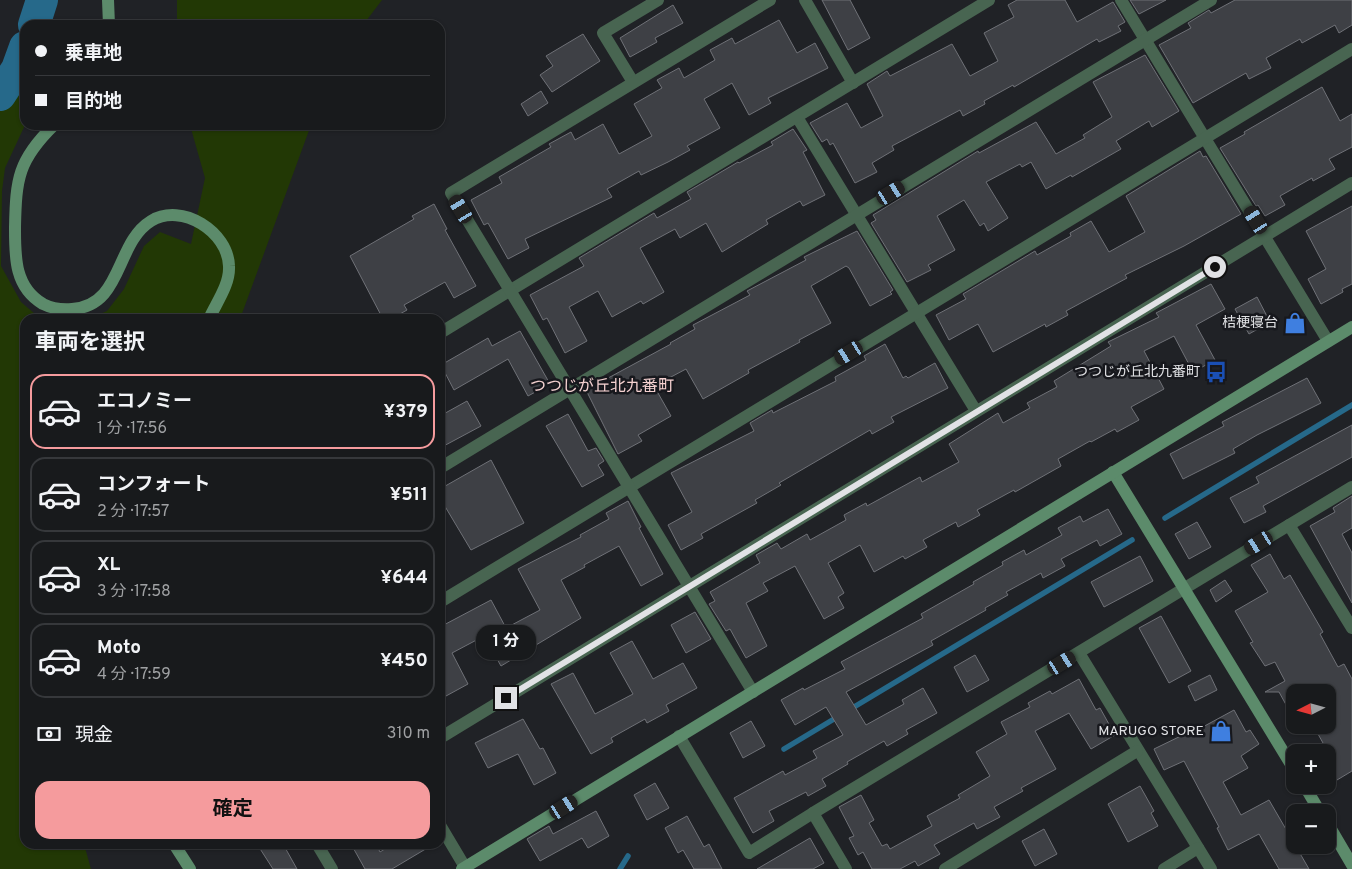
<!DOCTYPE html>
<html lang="ja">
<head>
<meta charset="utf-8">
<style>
  :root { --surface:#181a1c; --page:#212325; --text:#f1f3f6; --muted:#9fa1a3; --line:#36383b; --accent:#f59b9d }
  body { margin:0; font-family:Overpass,"Noto Sans JP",sans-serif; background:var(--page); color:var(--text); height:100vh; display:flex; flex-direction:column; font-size:19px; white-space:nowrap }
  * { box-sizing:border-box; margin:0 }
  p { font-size:16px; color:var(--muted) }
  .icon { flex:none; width:28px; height:28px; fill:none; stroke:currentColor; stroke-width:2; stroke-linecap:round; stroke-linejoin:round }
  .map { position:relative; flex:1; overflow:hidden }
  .drawer { position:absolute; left:20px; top:314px; width:425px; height:535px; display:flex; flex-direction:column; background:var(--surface); border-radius:15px; box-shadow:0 1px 4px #0004,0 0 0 1px var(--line) }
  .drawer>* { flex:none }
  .top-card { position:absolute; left:20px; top:20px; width:425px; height:110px; border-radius:15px; box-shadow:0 1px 4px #0004,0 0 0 1px var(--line); display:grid; align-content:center; height:110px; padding:0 15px; background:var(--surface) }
  .needle { width:32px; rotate:264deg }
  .controls { position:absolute; left:1286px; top:684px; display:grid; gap:10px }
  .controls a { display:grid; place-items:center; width:50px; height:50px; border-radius:10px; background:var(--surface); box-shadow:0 1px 4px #0004,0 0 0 1px var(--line); font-size:25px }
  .end { position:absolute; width:22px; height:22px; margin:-11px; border:6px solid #e1e2e5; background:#111; box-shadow:0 0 0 2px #111 }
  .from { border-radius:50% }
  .bubble { position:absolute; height:35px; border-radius:15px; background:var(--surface); box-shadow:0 1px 4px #0004,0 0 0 1px var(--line); font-size:16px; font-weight:700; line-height:35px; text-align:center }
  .car { position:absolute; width:15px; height:30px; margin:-15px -8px; border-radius:6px; box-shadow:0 0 4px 1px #0007; background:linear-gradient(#222 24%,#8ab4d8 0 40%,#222 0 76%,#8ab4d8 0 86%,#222 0) }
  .top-card b { display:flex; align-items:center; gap:18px; height:48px; font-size:19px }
  .top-card b+b { border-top:1px solid var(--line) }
  .top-card i { width:12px; height:12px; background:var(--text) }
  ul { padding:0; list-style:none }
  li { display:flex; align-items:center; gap:15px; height:75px; margin:0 10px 8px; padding:0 5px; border:2px solid var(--line); border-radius:15px }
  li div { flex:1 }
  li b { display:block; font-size:19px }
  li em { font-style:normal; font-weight:700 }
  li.current { border-color:var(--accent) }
  li>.icon { width:45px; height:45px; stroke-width:1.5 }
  h2 { padding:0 15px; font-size:22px; line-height:60px }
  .pay { display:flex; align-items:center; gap:12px; height:55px; padding:0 15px; font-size:19px }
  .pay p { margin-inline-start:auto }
  .action { display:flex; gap:10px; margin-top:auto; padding:10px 15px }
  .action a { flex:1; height:58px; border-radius:15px; background:var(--accent); color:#111; font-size:20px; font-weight:700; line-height:58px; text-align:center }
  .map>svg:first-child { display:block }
</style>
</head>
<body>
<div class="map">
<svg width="1352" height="869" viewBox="0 0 1352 869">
  <rect width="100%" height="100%" fill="#202226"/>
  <g fill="#223805">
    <path d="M177,0H382L363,25H177Z"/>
    <path d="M25,75V125L5,168L2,191L1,266L21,302L35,314L47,319H25V844H84L91,869H0V102L19,76Z"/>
    <path d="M190,125H311L240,319H89L107,311L124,289L144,246L160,232L191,244L205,178Z"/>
  </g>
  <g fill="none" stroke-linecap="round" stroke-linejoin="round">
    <g stroke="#26698a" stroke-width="5.5">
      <path d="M1165,518L1352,405"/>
      <path d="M849,710L1132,540"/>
      <path d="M784,749L839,716"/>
      <path d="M620,869L628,856"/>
    </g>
    <g stroke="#26698a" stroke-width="32">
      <path d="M34,25L42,0"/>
      <path d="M0,95L17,69L25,47"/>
    </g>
  </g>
  <g fill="#3e4045" stroke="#6f7177">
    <path d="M822,0H850L870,38L848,50Z"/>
    <path d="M1017,0H1065L1077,22L1113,2L1125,22L1118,26L1121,31L1099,42L1097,39L1014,87L1013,85L984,101L985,104L963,116L960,110L892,146L894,150L872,163L877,172L855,183L833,143L830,145L827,139L822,142L810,123L847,103L861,128L883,116L867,84L887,71L890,76L952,44L970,76L998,61L984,33L1014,17L1008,5Z"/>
    <path d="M1130,0H1166L1139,14Z"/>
    <path d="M1235,0H1352V25L1339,33L1335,25L1302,43L1300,39L1266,58L1271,68L1249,79L1246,73L1193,103L1159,45L1191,28L1188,23L1209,10L1211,13Z"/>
    <path d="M673,5L683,23L655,38L657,42L630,57L620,38Z"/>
    <path d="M779,20L797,53L815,43L828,68L768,98L771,103L749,115L732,83L704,99L720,128L687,146L690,150L668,162L641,175L639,171L607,189L612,197L525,239L529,248L508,259L488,223L484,225L471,200L502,183L499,177L551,147L549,144L571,132L575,140L603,124L619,154L652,136L634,104L662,88L657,80L679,68L684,78L715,60L710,50L732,38L735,44Z"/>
    <path d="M583,34L600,61L552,92L540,75L553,66L546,56Z"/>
    <path d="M1145,55L1179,111L1152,127L1149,121L1116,141L1121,149L1072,177L1071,175L1046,189L1031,162L1022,167L1020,164L986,182L1008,218L988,231L984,223L980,226L964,200L937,216L955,250L928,265L931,270L907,282L871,223L876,220L873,215L978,151L979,153L1036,122L1056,154L1085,138L1083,135L1112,117L1093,82Z"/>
    <path d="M1322,87L1340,121L1352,114V147L1329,159L1335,169L1313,181L1312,178L1280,196L1285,205L1265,216L1258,205L1256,206L1220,148L1245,134L1244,132Z"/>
    <path d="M541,91L548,103L528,116L521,104Z"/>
    <path d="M793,129L807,150L803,152L825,195L803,206L800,201L766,220L768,224L722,252L706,223L680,238L675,229L640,248L664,292L643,304L641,301L612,317L598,291L569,307L587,341L565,353L547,318L543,320L530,295L584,266L579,258L654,213L657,218L691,199L687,192L738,162L739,163L773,145L771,142Z"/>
    <path d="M1200,151L1203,157L1206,156L1241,214L1184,246L1125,275L1127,278L1066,311L1068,315L1046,327L1045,324L993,352L978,324L949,340L936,315L966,299L963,294L1035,251L1037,255L1071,236L1070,233L1091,221L1109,252L1145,232L1126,196Z"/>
    <path d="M434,204L447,229L445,230L476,286L454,298L445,282L404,305L407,310L391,319H383L350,256L414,219L412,216Z"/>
    <path d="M1352,206V284L1342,289L1343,292L1321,304L1308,279L1326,269L1306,231Z"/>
    <path d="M857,231L893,290L890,292L892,294L870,306L849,268L846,266L811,286L831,323L799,340L800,342L748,370L749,373L703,399L686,369L654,386L671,416L638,435L642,441L618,454L586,390L671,344L670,343L695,329L693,325L750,295L747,291L806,260L804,257Z"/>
    <path d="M1211,284L1225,309L1196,325L1215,360L1193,372L1174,336L1144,351L1164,389L1131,407L1139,420L1117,432L1115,429L1091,442L1090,441L1058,459L1061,466L1015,492L1014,490L977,510L980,515L958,527L956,522L923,540L927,547L905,559L903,556L874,572L860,545L828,563L844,593L838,597L844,608L824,619L795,566L763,583L768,591L746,603L767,646L746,658L730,629L726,631L709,604L715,601L710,592L760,563L756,555L777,543L781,549L807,534L810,540L846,520L844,515L866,503L867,506L920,477L922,482L959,462L949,444L998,413L1003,423L1030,408L1027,403L1057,387L1054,381L1111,346L1108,342L1159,317L1156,313Z"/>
    <path d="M1257,297L1270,322L1249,334L1235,309Z"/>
    <path d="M520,331L550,384L528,396L508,359L454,390L441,365L488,338L492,346Z"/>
    <path d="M885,344L903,378L906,376L908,378L935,363L948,388L891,417L894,422L872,434L870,430L779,483L781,485L755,500L757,503L701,534L703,538L681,550L668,525L692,512L671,473L754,431L750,423L772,410L773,413L836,381L835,377L866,360L864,356Z"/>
    <path d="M1307,378L1321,403L1257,435L1233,449L1235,453L1183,479L1170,454L1224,426L1222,422Z"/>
    <path d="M467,401L481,426L440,448V416Z"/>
    <path d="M568,414L588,451L596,448L604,461L598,465L604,475L582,487L546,426Z"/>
    <path d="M1352,425V457L1263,506L1266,512L1244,523L1230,498L1259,483L1256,477Z"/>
    <path d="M491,460L524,523L471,550L440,498V489Z"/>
    <path d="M1352,496V528L1342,534L1352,553V603L1310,526L1335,512L1333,508Z"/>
    <path d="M628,501L641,527L639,528L663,574L641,586L619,546L584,565L585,567L561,580L581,618L501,666L484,636L452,653L468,684L446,696L440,684V627L491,600L506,628L540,610L518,569L581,537L580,535L609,519L606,513Z"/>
    <path d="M1108,509L1122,534L1100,546L1097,540L1061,559L1065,566L1043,578L1041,573L1006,592L1008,595L985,608L986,610L931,641L933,645L846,692L866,725L904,704L902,700L923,688L937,713L906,730L908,734L887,746L884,741L847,762L848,764L822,779L826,786L808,796L806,792L769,811L774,821L753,833L734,798L783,771L785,775L817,758L813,751L843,735L826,707L795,725L781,700L803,688L804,690L845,669L841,662L923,618L921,614L974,584L973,582L1003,565L1002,562L1024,550L1026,555L1062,535L1058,528L1080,516L1083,522Z"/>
    <path d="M1197,522L1211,547L1189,559L1175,534Z"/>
    <path d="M1270,554L1284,579L1290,575L1323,632L1320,634L1338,667L1344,664L1352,679V771L1337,780L1328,763V752L1313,725H1328V692H1295V721L1279,692H1265L1285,681L1275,662L1265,666L1250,643L1253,642L1235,611L1268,592L1251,565Z"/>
    <path d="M1140,556L1153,581L1104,607L1091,582Z"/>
    <path d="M1225,580L1232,591L1216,602L1210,590Z"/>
    <path d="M695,612L711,639L686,653L671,625Z"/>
    <path d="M1161,616L1191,671L1169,683L1139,628Z"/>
    <path d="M632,641L653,679L683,663L697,688L666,705L669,711L647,723L645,719L611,738L613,742L591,754L551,684L573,673L595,714L633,694L610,653Z"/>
    <path d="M975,655L989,680L967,692L954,667Z"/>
    <path d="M1210,675L1217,690L1195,701L1188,686Z"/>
    <path d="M1079,679L1096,710L1100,708L1115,735L1091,749L1069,713L1035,731L1056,769L1021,788L1023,791L994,807L1000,817L977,829L974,823L934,845L940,854L918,866L915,861L900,869H872L863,852L858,855L849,838L854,836L839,807L861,795L874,820L869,823L882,846L887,844L890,849L932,826L927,816L960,798L958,795L990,776L976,752L1007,734L1001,722L1030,707L1028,703L1050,691L1052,694Z"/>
    <path d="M1234,710L1246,732L1250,730L1259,744L1241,756L1248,768L1223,782L1241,815L1269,800L1309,869H1279L1259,834L1228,850L1217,828L1219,827L1184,761L1164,770L1154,749L1187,733L1188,735Z"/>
    <path d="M523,719L540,749L543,748L556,773L534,785L518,754L488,768L475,743Z"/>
    <path d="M751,721L765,746L743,758L730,733Z"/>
    <path d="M655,783L669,808L647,820L634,795Z"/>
    <path d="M1140,786L1154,811L1151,813L1158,826L1128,842L1108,804Z"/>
    <path d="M596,811L609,836L588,848L582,838L540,861L527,839L549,826L553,834Z"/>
    <path d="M687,816L704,847L709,844L722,869H694L683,850L678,853L665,828Z"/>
    <path d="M1044,829L1057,854L1035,866L1022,841Z"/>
    <path d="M810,838L824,863L813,869H757Z"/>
    <path d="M257,844H283L297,869H273Z"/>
    <path d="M351,844H376L380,852L393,844H434L392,869H365Z"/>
  </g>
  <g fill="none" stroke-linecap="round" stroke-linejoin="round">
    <g stroke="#486551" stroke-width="12">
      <path d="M805,0L853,83"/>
      <path d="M1121,0L1328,341"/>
      <path d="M633,82L603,33L658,0"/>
      <path d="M797,117L976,411"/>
      <path d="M440,333L989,0"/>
      <path d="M440,468L1211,0"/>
      <path d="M1289,525L1352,628"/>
      <path d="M440,602L1352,49"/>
      <path d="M1079,653L1211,869"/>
      <path d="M753,692L451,193L770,0"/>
      <path d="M679,736L749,853L813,813"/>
      <path d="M440,738L1352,183"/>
      <path d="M440,825L465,867"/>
      <path d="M317,844L332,869"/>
      <path d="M846,869L813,813L1352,487"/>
      <path d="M945,869L1137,751"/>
      <path d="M1164,869L1198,848"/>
    </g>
    <g stroke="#5c8b6b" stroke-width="12">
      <path d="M108,0L109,25"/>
      <path d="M54,125C18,160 16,179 15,227C15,256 14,287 43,304C53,309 61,310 72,309C123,306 115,243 151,221C182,202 228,232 229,266C230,285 216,303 209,319"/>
      <path d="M1113,472L1295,771"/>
      <path d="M1304,785L1320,812"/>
      <path d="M1328,824L1352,865"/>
      <path d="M174,844L190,869"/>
      <path d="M462,869L1352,327"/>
    </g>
  </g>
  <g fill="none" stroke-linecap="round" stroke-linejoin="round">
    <path stroke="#e1e2e5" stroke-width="6" d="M506,698L1215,267"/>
  </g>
  <defs>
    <g id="shop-bare" transform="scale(1.725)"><path d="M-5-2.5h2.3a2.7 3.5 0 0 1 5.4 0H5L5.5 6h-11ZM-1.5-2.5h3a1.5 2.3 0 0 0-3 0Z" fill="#3f7fe0" stroke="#17181d" stroke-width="2.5" paint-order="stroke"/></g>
    <g id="bus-bare" transform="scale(1.725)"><path d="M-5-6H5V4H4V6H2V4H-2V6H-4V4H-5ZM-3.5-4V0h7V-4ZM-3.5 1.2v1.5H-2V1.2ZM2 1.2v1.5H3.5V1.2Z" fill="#1a4fb4" stroke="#17181d" stroke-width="2.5" paint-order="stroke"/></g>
  </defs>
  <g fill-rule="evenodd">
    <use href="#shop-bare" x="1295" y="323"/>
    <use href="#bus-bare" x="1216" y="372"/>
    <use href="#shop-bare" x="1221" y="731"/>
  </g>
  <g text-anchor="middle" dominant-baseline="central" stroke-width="5" stroke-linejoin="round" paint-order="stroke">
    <g font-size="14" fill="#e1e2e5" stroke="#17181d" text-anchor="end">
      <text x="1278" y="323">桔梗寝台</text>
      <text x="1200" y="372">つつじが丘北九番町</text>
      <text x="1204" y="731">MARUGO STORE</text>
    </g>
    <g font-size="16" fill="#f4d1d0" stroke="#17181d">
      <text x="602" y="387">つつじが丘北九番町</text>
    </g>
  </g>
</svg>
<div class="controls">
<a><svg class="needle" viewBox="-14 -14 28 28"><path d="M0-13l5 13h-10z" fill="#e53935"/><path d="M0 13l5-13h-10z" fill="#9fa1a3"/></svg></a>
<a>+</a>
<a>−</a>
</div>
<i class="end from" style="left:1215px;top:267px"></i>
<i class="end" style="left:506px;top:698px"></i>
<div class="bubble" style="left:476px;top:625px;width:60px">1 分</div>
<i class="car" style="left:891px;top:193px;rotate:59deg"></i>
<i class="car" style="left:461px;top:209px;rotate:329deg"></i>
<i class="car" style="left:1256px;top:220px;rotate:328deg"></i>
<i class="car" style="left:849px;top:353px;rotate:239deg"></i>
<i class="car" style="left:1259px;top:543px;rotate:239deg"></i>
<i class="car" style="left:1062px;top:663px;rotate:59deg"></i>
<i class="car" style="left:564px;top:807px;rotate:58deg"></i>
<div class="top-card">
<b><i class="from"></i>乗車地</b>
<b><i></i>目的地</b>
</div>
<section class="drawer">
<h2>車両を選択</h2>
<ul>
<li class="current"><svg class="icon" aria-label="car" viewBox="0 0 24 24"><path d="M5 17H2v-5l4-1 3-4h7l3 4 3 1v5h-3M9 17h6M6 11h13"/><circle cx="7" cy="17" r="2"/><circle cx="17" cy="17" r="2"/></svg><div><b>エコノミー</b><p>1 分 · 17:56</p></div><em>¥379</em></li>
<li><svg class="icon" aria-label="car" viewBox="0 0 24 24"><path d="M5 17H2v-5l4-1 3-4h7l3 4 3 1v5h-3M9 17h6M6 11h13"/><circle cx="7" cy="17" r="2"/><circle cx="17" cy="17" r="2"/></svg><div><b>コンフォート</b><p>2 分 · 17:57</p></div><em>¥511</em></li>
<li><svg class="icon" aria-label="car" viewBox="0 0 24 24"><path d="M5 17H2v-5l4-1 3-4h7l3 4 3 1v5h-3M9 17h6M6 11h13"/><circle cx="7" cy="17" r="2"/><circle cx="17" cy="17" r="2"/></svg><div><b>XL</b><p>3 分 · 17:58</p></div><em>¥644</em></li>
<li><svg class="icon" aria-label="car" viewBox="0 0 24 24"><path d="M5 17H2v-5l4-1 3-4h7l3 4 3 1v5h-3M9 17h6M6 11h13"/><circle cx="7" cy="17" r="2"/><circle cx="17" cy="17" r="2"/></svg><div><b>Moto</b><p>4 分 · 17:59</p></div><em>¥450</em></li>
</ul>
<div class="pay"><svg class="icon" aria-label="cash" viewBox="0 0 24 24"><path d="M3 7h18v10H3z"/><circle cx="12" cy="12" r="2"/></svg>現金<p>310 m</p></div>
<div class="action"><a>確定</a></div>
</section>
</div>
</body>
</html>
